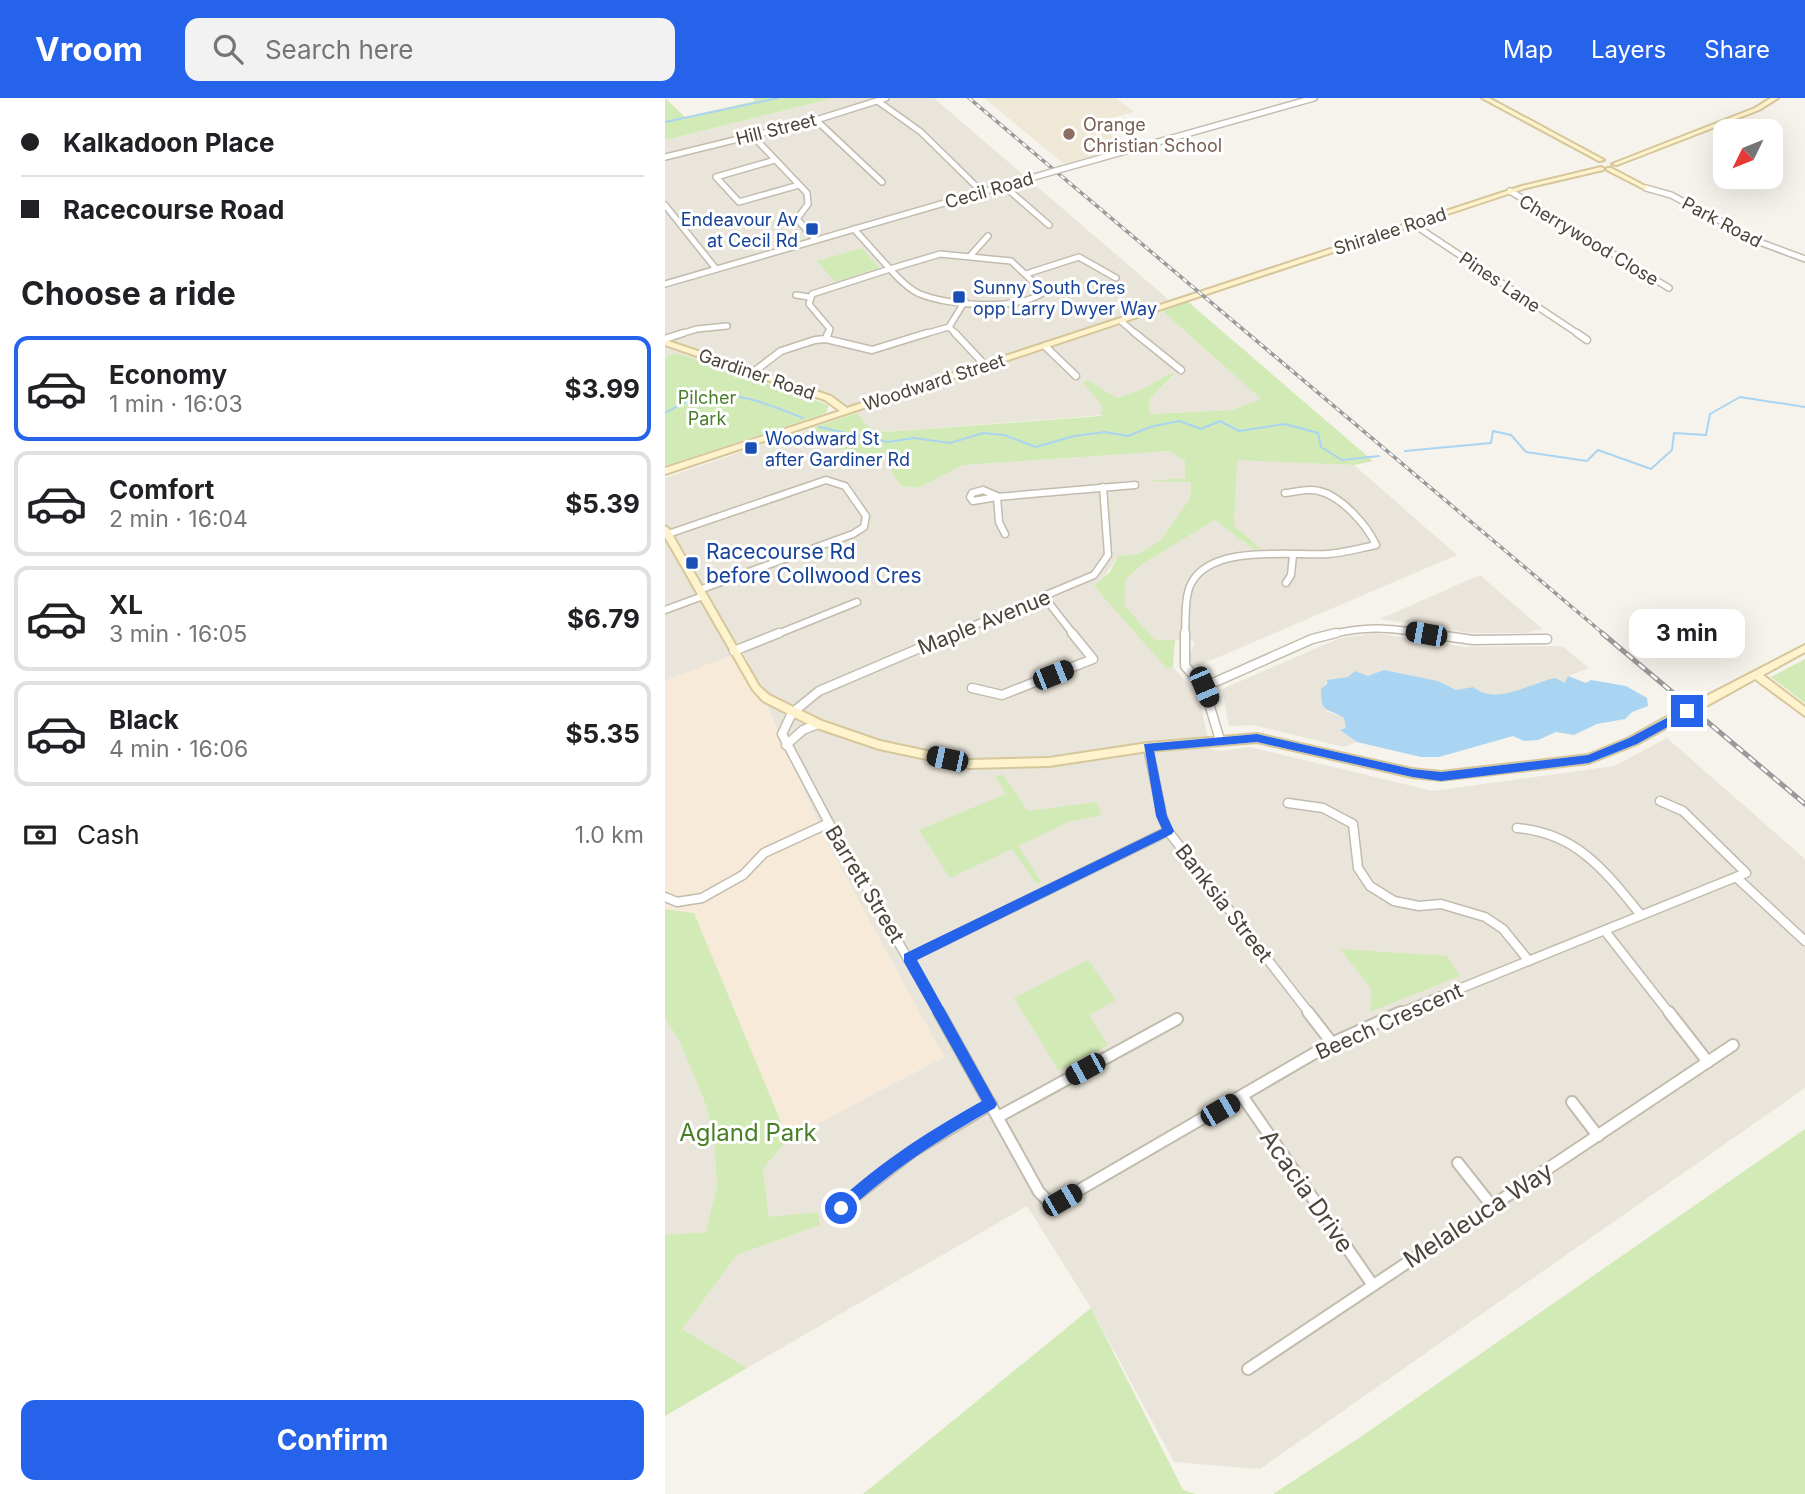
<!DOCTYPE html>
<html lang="en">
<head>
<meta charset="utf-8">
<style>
  :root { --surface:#fff; --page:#f2f2f2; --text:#202124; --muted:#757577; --line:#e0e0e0; --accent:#2563eb }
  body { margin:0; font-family:Inter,sans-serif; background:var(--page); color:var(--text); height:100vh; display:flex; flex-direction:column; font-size:26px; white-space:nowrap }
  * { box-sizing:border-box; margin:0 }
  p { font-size:23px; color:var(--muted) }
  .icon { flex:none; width:38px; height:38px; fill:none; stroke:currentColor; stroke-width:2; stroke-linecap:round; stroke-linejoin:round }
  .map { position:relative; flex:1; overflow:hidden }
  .side { display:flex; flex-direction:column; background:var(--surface); width:665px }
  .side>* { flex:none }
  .top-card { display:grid; align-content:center; height:154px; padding:0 21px; background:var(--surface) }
  .needle { width:46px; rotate:227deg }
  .controls { position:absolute; left:1048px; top:21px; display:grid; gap:14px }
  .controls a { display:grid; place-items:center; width:70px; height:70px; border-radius:14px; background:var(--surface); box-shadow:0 7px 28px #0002; font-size:35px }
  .end { position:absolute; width:32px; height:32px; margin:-16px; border:9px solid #2563eb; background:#fff; box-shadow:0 0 0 4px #fff }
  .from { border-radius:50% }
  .bubble { position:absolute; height:49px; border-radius:14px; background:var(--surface); box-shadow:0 7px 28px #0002; font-size:23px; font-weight:700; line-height:49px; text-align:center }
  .car { position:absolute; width:21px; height:42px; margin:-21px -10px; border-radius:9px; box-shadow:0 0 5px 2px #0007; background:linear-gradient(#222 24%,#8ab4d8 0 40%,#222 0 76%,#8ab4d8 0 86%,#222 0) }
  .top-card b { display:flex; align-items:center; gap:24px; height:66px; font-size:26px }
  .top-card b+b { border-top:2px solid var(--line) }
  .top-card i { width:18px; height:18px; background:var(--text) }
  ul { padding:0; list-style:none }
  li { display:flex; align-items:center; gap:21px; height:105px; margin:0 14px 10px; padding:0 7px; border:4px solid var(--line); border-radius:14px }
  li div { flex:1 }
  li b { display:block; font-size:26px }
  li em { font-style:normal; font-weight:700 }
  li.on { border-color:var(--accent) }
  li>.icon { width:63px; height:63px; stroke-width:1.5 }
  h2 { padding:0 21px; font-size:32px; line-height:84px }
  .pay { display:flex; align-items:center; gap:18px; height:77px; padding:0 21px; font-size:26px }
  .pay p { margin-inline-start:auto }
  .action { display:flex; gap:14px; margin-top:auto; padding:14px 21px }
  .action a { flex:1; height:80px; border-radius:14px; background:var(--accent); color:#fff; font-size:28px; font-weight:700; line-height:80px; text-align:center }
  header { display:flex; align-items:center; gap:42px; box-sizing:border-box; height:98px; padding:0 35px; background:var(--accent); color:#fff }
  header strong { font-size:33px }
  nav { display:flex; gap:38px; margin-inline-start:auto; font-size:24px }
  .search { width:490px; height:63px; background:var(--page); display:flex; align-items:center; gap:18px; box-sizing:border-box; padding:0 24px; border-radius:14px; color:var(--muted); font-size:26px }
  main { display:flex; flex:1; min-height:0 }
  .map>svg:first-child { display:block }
</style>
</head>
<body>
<header>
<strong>Vroom</strong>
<div class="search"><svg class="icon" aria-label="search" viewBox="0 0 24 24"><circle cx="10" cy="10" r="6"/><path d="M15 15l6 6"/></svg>Search here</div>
<nav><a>Map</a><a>Layers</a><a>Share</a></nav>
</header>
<main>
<section class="side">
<div class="top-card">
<b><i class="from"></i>Kalkadoon Place</b>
<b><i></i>Racecourse Road</b>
</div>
<h2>Choose a ride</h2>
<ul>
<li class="on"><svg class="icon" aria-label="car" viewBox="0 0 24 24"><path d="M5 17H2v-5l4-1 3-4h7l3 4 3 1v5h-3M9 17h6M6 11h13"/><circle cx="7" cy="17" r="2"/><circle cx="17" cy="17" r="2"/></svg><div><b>Economy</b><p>1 min · 16:03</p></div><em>$3.99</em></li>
<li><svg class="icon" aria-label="car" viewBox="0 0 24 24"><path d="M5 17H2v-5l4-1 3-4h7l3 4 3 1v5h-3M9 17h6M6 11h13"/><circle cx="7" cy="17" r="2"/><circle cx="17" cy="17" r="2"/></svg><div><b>Comfort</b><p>2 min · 16:04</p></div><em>$5.39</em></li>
<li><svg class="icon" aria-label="car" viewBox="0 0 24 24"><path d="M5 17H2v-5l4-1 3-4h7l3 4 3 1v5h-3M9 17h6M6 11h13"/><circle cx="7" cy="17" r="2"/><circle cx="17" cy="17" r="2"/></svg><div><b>XL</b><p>3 min · 16:05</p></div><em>$6.79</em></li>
<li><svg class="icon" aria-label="car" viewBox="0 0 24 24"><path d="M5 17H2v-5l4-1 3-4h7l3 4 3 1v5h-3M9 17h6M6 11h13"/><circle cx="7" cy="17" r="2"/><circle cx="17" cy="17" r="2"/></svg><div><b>Black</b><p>4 min · 16:06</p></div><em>$5.35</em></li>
</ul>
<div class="pay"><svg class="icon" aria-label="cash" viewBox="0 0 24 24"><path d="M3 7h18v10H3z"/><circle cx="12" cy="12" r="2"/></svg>Cash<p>1.0 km</p></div>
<div class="action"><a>Confirm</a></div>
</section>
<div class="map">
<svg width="1140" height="1396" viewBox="0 0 1140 1396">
  <rect width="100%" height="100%" fill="#f6f3ec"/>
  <g fill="#eae5da">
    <path d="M169,0H269L504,202L490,207L596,301L567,312L485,316L484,301L509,278L505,275L478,291L452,300L419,285L437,306V317L221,334L205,330L192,315L12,255L0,259V42Z"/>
    <path d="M147,330L171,350L218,361L236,388L252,390L298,367L504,353L521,363V380L485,383H526L525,400L496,442L473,456L453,458L438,481L502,571L508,569L534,598L545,651L555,653L585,649L768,693L949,668L1002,640L1140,761V990L595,1371L509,1364L426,1210L362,1108L82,1270L17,1231L72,1157L155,1127L153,1114L104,1120L98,1071L123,1041L279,959L162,745L78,553L0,583V380Z"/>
    <path d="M571,361L689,367L792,457L528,570L523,563L530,543L490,542L458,507L461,481L479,465L550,422L588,451L595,450L569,427Z"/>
    <path d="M815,477L877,531L859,535H805L715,521Z"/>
    <path d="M710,535L800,549L897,548L924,570L903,578L900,585L874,584L862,592L837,596H816L808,589L791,592L773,583L720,572L703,578L690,573L684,579L662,582L657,595L661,613L679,620L681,630L676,632L692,644L679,649L588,627L564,628L557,591L675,540Z"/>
    <path d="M0,920L15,944L40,1005L49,1042L52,1087L42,1134L0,1137Z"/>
  </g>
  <path fill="#f7ead8" d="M77,553L162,745L279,959L123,1041L29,815L0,811V583Z"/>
  <path fill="#efe8d6" d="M319,0H451L469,14L431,24L462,49L399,66Z"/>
  <g fill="#d2eab5">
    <path d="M0,0L20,19L90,3L88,0H169L0,42Z"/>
    <path d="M197,150L214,170L170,184L152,163Z"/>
    <path d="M522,203L708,363L689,367L572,362L569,427L596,451H588L550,422L479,465L461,481L459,507L490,542H510L508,569L502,571L429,488L445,474L453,458L473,456L496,442L525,400L526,384L479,383L520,380V363L504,353L298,367L253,390L236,388L218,361L171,350L147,330L192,315L205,330L221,334L436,318V306L418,285L422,282L452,300L478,291L505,275L509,277L484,301L485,316L567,312L596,301L496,212Z"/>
    <path d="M12,255L164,307L161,315L0,368V259Z"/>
    <path d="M1140,561V605L1106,579Z"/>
    <path d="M338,677L363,713L431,704L437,717L406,723L353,748L376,783L372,786L347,751L285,780L254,732L341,696L330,678Z"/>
    <path d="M0,811L29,815L123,1041L98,1071L104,1119L153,1114L155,1127L72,1157L17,1231L82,1270L0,1318V1137L41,1134L52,1087L49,1042L40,1005L15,944L0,920Z"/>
    <path d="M675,851L782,858L795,878L705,914L707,892Z"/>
    <path d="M423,862L451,902L424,917L443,947L394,973L349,900Z"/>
    <path d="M1140,1031V1396H608L694,1340Z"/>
    <path d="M426,1210L518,1392L531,1396H198Z"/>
  </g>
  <path fill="#a9d4f2" d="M719,572L773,583L791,592L808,589C832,608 865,585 890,580L900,585L903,578L921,585L926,582L961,588L982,600L983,608L967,614L960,621L932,626L909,637L891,634L873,642L859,643L848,638L774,659H756L692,644L675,632L681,630L679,620C661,609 656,616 656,591L662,586V582L683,579L690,573L703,578Z"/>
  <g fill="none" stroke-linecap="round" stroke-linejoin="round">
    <g stroke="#a9d4f2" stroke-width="2">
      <path d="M0,24L113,0"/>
      <path d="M0,315C11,309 23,301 35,298C68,291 108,308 138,320"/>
      <path d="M154,329L222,344L249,340L285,345L318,335L339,337L371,349L409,338L440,334L463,338L485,329L514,323L536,331L555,323L574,333L620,326L653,335L656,349L677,362L714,358"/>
      <path d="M740,353L826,345L828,333L846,337L861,354L922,363L933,352L986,371L1007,352L1009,335L1041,337L1045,316L1075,299L1140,309"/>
    </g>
    <g stroke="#c2bbae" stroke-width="8">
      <g id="street-far3">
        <path d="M214,4L256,34L317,94"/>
        <path d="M151,22L217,84"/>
        <path d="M87,37L142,95L143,106L132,121L151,142"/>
        <path d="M0,59L151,22L221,0"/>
        <path d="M110,62L51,79L74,104L134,87"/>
        <path d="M397,71L649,0"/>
        <path d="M339,88L384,127"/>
        <path d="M981,90L1006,97L1097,145L1140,161"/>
        <path d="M845,93L1004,190"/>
        <path d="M0,107L51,171"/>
        <path d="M748,126L915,237"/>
        <path d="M189,131L225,171"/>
        <path d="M275,156L346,163L379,194C353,213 284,208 255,196C243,191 233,180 225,171Z"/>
        <path d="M306,157L323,138"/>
        <path d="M361,176L414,159L451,180"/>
        <path d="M0,186L383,75"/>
        <path d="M131,197L144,199"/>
        <path d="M456,223L472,237"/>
        <path d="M12,237L32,231L62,228"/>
        <path d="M163,237L165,231L144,206L147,196L225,171"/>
        <path d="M256,237L284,229"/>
        <path d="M292,237L284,229L300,203"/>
      </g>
    </g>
    <g stroke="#c2bbae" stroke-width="9">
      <g id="street-far2">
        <path d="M290,235L320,267"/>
        <path d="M470,235L516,272"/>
        <path d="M912,235L922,242"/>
        <path d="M0,241L18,235"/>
        <path d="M161,241L163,235"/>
        <path d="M380,248L411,278"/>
        <path d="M87,275L116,253L150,242L161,241L207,252L262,235"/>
        <path d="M318,392L332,398V399L308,403L305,399L307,395Z"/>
        <path d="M332,399L334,424L340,436"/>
        <path d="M332,399L470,387"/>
        <path d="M3,436L161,382L180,388L201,418L199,429L188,436L34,492"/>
        <path d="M621,485L626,477L628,457"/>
        <path d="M380,500L409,537"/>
        <path d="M0,512L38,498"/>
        <path d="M110,537L192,504"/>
        <path d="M286,537L429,477L443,457L438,389"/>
        <path d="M520,537C521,521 519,497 527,484C548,446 626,458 663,456C679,455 696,450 711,447C702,427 676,398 654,393C643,390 631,394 620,395"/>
        <path d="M664,537C706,526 729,531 771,537"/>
      </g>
    </g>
    <g stroke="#c2bbae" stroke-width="11">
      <g id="street-far1">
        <path d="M520,535V568L539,589L555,642"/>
        <path d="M759,535L808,542L882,541"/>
        <path d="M69,553L114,535"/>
        <path d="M539,589L647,541L671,535"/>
        <path d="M307,590L337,597L428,561L407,535"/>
        <path d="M121,647L138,632L153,626"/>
        <path d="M483,649L497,718L503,733L645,916"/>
        <path d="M623,705L658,710L688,726L693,770L705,788L729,803L754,808L776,806L820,819L838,831L864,863"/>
        <path d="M852,730C912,735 940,773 976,817"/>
        <path d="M1071,779L1140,843"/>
        <path d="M0,799L12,804L37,800L78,777L99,755L164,725"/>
        <path d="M940,833L1005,916"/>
        <path d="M244,860L503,733"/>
        <path d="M275,916L164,725L117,636L127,615L154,593L290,535"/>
        <path d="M732,916L1081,775L1018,713L995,703"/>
      </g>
    </g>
    <g stroke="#c2bbae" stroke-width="14">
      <g id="street">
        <path d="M274,914L374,1094L385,1105L397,1102L667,945L736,914"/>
        <path d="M643,914L667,945"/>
        <path d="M1004,914L1043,964"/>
        <path d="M578,999L707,1186"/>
        <path d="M907,1004L933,1038"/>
        <path d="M333,1019L512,921"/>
        <path d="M793,1065L827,1108"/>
        <path d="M176,1109L248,1053L326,1006"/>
        <path d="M583,1271L1068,947"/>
      </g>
    </g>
    <g stroke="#d6c79b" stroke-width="4">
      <g id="secondary">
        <path d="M817,0H824L939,62L934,63Z"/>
        <path d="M1106,0H1113L1094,12L952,67L947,66L1090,10Z"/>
        <path d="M936,69L939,71L938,72L861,90L0,376V370L175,313L160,302L0,247V242L166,298L182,310L857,88Z"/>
        <path d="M942,70H946L984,90L979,91L942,72Z"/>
        <path d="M0,428L4,431L94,588L104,597L157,623L215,643L304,662L384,660L483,645L592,636L747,671L776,674L923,657L964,640L1018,610H1026L1027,613L1026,616L972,646L924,665L776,682L747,679L592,644L483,653L384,668L304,670L214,651L149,629L98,603L88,592L0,439Z"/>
        <path d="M1140,547V554L1098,577L1140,609V618L1090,581L1036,611L1032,612L1027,608L1028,605Z"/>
      </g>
    </g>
    <use href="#street-far3" stroke="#fff" stroke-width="5"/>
    <use href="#street-far2" stroke="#fff" stroke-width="6"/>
    <use href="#street-far1" stroke="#fff" stroke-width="8"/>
    <use href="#street" stroke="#fff" stroke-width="10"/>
    <use href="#secondary" fill="#fff3cd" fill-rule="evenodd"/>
    <g stroke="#9a9a9a" stroke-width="3.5">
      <path id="rail-far1" d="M304,0L940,537"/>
    </g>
    <g stroke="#9a9a9a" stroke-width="5">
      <path id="rail" d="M937,535L1140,706"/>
    </g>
    <use href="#rail-far1" stroke="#fff" stroke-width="2" stroke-dasharray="5" stroke-linecap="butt"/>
    <use href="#rail" stroke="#fff" stroke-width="2.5" stroke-dasharray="8" stroke-linecap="butt"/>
    <g stroke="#c2bbae" stroke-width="8" stroke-linecap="butt">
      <path id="street-bridge" d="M383,75L397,71"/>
    </g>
    <g stroke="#d6c79b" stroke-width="14" stroke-linecap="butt">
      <path id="secondary-bridge" d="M1022,613L1032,608"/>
    </g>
    <use href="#street-bridge" stroke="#fff" stroke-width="5"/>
    <use href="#secondary-bridge" stroke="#fff3cd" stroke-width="10"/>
  </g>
  <path fill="#2563eb" d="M1022,609L1026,611V616L972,646L924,665L776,683L747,679L592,644L489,653L502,718L509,733L507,736L252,862L332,1006L330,1010C274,1041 229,1071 181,1114H171V1105C218,1062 262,1034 317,1003L239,864V856L497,731L491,718L479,646L592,636L747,671L776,674L923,657L964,640Z"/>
  <circle fill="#8d6e63" stroke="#fff" stroke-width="2.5" cx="404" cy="36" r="7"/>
  <g fill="#1a4fb4" stroke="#fff" stroke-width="2.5">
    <rect x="140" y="124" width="14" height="14" rx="3.5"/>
    <rect x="287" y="192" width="14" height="14" rx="3.5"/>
    <rect x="79" y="343" width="14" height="14" rx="3.5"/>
    <rect x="20" y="458" width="14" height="14" rx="3.5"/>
  </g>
  <g text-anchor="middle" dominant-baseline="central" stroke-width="6" stroke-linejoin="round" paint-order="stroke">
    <g font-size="18" fill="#785e54" stroke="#fff" text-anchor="start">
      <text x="418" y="26">Orange<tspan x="418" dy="21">Christian School</tspan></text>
    </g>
    <g font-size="18" fill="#4b4439" stroke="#fff">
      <text transform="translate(111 31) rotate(-14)">Hill Street</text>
      <text transform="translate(324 92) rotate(-16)">Cecil Road</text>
      <text transform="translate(1057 124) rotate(28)">Park Road</text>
      <text transform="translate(725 133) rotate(-18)">Shiralee Road</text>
      <text transform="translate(924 142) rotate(31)">Cherrywood Close</text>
      <text transform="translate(835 184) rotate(34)">Pines Lane</text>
      <text transform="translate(92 276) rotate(19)">Gardiner Road</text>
      <text transform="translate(269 284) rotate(-18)">Woodward Street</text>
    </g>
    <g font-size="18" fill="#164399" stroke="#fff" text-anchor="start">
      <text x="133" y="121" text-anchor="end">Endeavour Av<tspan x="133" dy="21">at Cecil Rd</tspan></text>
      <text x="308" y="189">Sunny South Cres<tspan x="308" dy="21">opp Larry Dwyer Way</tspan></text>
      <text x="100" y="340">Woodward St<tspan x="100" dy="21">after Gardiner Rd</tspan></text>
    </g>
    <g font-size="18" fill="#4a7f2a" stroke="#fff">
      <text x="42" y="299">Pilcher<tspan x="42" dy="21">Park</tspan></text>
    </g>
    <g font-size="21" fill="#164399" stroke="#fff" text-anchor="start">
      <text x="41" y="453">Racecourse Rd<tspan x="41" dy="24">before Collwood Cres</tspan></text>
    </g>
    <g font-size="21" fill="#4b4439" stroke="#fff">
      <text transform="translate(319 524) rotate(-22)">Maple Avenue</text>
      <text transform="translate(200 786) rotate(59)">Barrett Street</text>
      <text transform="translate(559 805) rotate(52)">Banksia Street</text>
      <text transform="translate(724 923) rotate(-24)">Beech Crescent</text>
    </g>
    <g font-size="24" fill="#4a7f2a" stroke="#fff">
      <text x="83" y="1034">Agland Park</text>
    </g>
    <g font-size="24" fill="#4b4439" stroke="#fff">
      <text transform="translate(642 1093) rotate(55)">Acacia Drive</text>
      <text transform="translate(813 1117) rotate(-33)">Melaleuca Way</text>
    </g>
  </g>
</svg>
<div class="controls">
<a><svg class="needle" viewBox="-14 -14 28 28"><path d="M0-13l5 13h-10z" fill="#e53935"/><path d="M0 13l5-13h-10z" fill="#757577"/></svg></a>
</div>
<i class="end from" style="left:176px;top:1110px"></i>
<i class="end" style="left:1022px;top:613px"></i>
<div class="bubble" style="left:964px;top:511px;width:116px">3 min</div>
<i class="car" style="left:761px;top:536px;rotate:280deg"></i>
<i class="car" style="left:388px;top:577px;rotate:68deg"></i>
<i class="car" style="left:539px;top:589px;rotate:157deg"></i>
<i class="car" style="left:282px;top:661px;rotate:282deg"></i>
<i class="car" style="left:420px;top:971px;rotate:241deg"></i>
<i class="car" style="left:555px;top:1012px;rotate:60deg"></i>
<i class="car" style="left:397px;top:1102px;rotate:60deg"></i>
</div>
</main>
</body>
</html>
